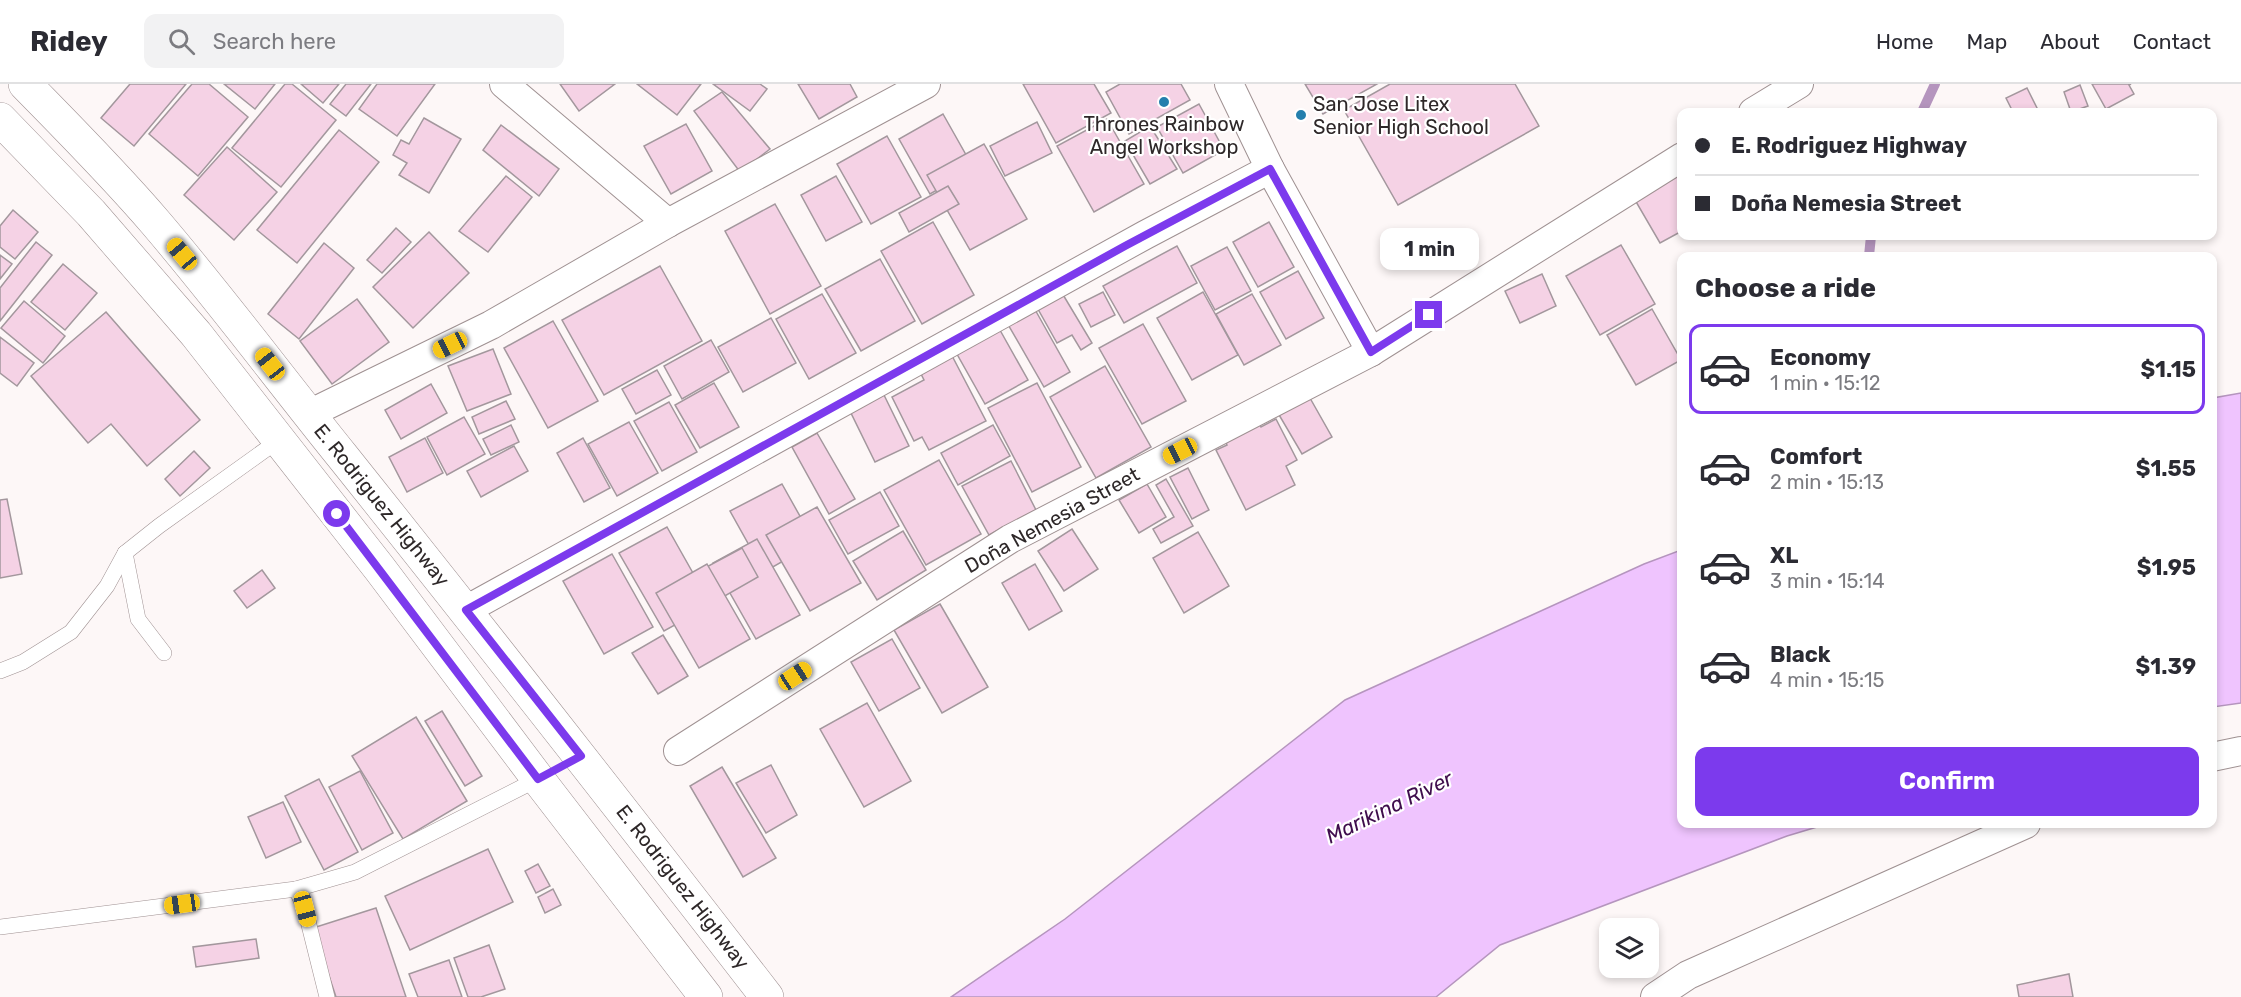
<!DOCTYPE html>
<html lang="en">
<head>
<meta charset="utf-8">
<style>
  :root { --surface:#fff; --page:#f2f2f3; --text:#2b2b33; --muted:#7c7c81; --line:#e1e1e2; --accent:#7c3aed }
  body { margin:0; font-family:Rubik,sans-serif; background:var(--page); color:var(--text); height:100vh; display:flex; flex-direction:column; font-size:22px; white-space:nowrap }
  * { box-sizing:border-box; margin:0 }
  p { font-size:20px; color:var(--muted) }
  .icon { flex:none; width:33px; height:33px; fill:none; stroke:currentColor; stroke-width:2; stroke-linecap:round; stroke-linejoin:round }
  .map { position:relative; flex:1; overflow:hidden }
  .details { position:absolute; left:1677px; top:168px; width:540px; height:576px; display:flex; flex-direction:column; background:var(--surface); border-radius:12px; box-shadow:0 3px 9px #0003 }
  .details>* { flex:none }
  .banner { position:absolute; left:1677px; top:24px; width:540px; height:132px; border-radius:12px; box-shadow:0 3px 9px #0003; display:grid; align-content:center; height:132px; padding:0 18px; background:var(--surface) }
  .fabs { position:absolute; left:1599px; top:834px; display:grid; gap:12px }
  .fabs a { display:grid; place-items:center; width:60px; height:60px; border-radius:12px; background:var(--surface); box-shadow:0 3px 9px #0003; font-size:30px }
  .end { position:absolute; width:27px; height:27px; margin:-14px; border:8px solid #7c3aed; background:#fff; box-shadow:0 0 0 3px #fff }
  .from { border-radius:50% }
  .bubble { position:absolute; height:42px; border-radius:12px; background:var(--surface); box-shadow:0 3px 9px #0003; font-size:20px; font-weight:700; line-height:42px; text-align:center }
  .car { position:absolute; width:18px; height:36px; margin:-18px -9px; border-radius:8px; box-shadow:0 0 4px 2px #0007; background:linear-gradient(#f5c518 24%,#345 0 40%,#f5c518 0 76%,#345 0 86%,#f5c518 0) }
  .banner b { display:flex; align-items:center; gap:21px; height:57px; font-size:22px }
  .banner b+b { border-top:2px solid var(--line) }
  .banner i { width:15px; height:15px; background:var(--text) }
  ul { padding:0; list-style:none }
  li { display:flex; align-items:center; gap:18px; height:90px; margin:0 12px 9px; padding:0 6px; border:3px solid transparent; border-radius:12px }
  li div { flex:1 }
  li b { display:block; font-size:22px }
  li em { font-style:normal; font-weight:700 }
  li.active { border-color:var(--accent) }
  li>.icon { width:54px; height:54px; stroke-width:1.5 }
  h2 { padding:0 18px; font-size:27px; line-height:72px }
  .button { display:flex; gap:12px; margin-top:auto; padding:12px 18px }
  .button a { flex:1; height:69px; border-radius:12px; background:var(--accent); color:#fff; font-size:24px; font-weight:700; line-height:69px; text-align:center }
  header { display:flex; align-items:center; gap:36px; box-sizing:border-box; height:84px; padding:0 30px; background:var(--surface); border-bottom:2px solid var(--line) }
  header strong { font-size:28px }
  nav { display:flex; gap:33px; margin-inline-start:auto; font-size:21px }
  .search { width:420px; height:54px; background:var(--page); display:flex; align-items:center; gap:15px; box-sizing:border-box; padding:0 21px; border-radius:12px; color:var(--muted); font-size:22px }
  .map>svg:first-child { display:block }
</style>
</head>
<body>
<header>
<strong>Ridey</strong>
<div class="search"><svg class="icon" aria-label="search" viewBox="0 0 24 24"><circle cx="10" cy="10" r="6"/><path d="M15 15l6 6"/></svg>Search here</div>
<nav><a>Home</a><a>Map</a><a>About</a><a>Contact</a></nav>
</header>
<div class="map">
<svg width="2241" height="913" viewBox="0 0 2241 913">
  <rect width="100%" height="100%" fill="#fdf7f7"/>
  <g fill="#efc4fe" stroke="#b595be" stroke-width="1.5">
    <path d="M2241,309V619L2213,623V314Z"/>
    <path d="M1681,466L1682,740H1827L1787,752L1500,861L1436,913H951L1065,835L1345,616L1644,480Z"/>
  </g>
  <g fill="none" stroke-linecap="round" stroke-linejoin="round">
    <g stroke="#b595be" stroke-width="10">
      <path d="M1922,28L1935,0"/>
      <path d="M1869,172L1871,152"/>
    </g>
  </g>
  <g fill="#f5d2e5" stroke="#a3979d" stroke-width="1.5">
    <path d="M130,0H186L134,62L101,34Z"/>
    <path d="M192,0H209L248,33L198,92L149,50Z"/>
    <path d="M224,0H275L255,25Z"/>
    <path d="M285,0H292L336,36L281,103L232,64Z"/>
    <path d="M301,0H339L323,19Z"/>
    <path d="M346,0H371L346,32L330,20Z"/>
    <path d="M377,0H435L397,52L359,25Z"/>
    <path d="M560,0H615L579,27Z"/>
    <path d="M637,0H701L677,31Z"/>
    <path d="M713,0H760L767,5L750,27Z"/>
    <path d="M798,0H850L857,13L819,35Z"/>
    <path d="M1023,0H1094L1111,29L1056,59Z"/>
    <path d="M1120,0H1181L1190,16L1129,50L1106,8Z"/>
    <path d="M1305,0H1377L1323,30Z"/>
    <path d="M1390,0H1515L1539,42L1398,121L1344,26Z"/>
    <path d="M2092,0H2131L2129,1L2134,10L2106,25Z"/>
    <path d="M2080,1L2088,22L2071,28L2064,8Z"/>
    <path d="M2027,4L2039,28H2013L2006,14Z"/>
    <path d="M722,8L770,65L740,88L694,27Z"/>
    <path d="M1199,20L1224,66L1183,89L1157,43Z"/>
    <path d="M943,30L974,85L930,110L899,55Z"/>
    <path d="M424,34L461,55L429,109L399,91L407,79L393,71L401,56L409,60Z"/>
    <path d="M1107,35L1144,100L1094,128L1057,62Z"/>
    <path d="M1037,38L1052,69L1005,92L990,62Z"/>
    <path d="M686,40L712,87L671,110L644,62Z"/>
    <path d="M501,41L559,85L539,112L483,66Z"/>
    <path d="M1150,42L1177,85L1150,100L1125,57Z"/>
    <path d="M339,46L379,78L297,179L257,146Z"/>
    <path d="M887,52L921,113L871,140L837,80Z"/>
    <path d="M984,60L1027,135L970,166L927,91Z"/>
    <path d="M227,63L277,108L234,156L184,111Z"/>
    <path d="M1682,90V147L1660,159L1635,116Z"/>
    <path d="M506,92L532,113L488,168L459,147Z"/>
    <path d="M836,92L862,138L826,157L801,111Z"/>
    <path d="M948,102L959,120L909,148L899,129Z"/>
    <path d="M775,120L821,202L770,230L725,147Z"/>
    <path d="M13,126L38,148L15,175L0,163V142Z"/>
    <path d="M933,138L974,211L922,240L881,167Z"/>
    <path d="M1269,138L1294,183L1258,203L1233,158Z"/>
    <path d="M396,144L411,158L382,189L367,176Z"/>
    <path d="M429,148L469,189L413,244L373,203Z"/>
    <path d="M36,158L52,171L0,237V204Z"/>
    <path d="M324,159L354,184L299,255L268,230Z"/>
    <path d="M1621,161L1655,220L1600,251L1566,192Z"/>
    <path d="M1177,162L1197,199L1124,239L1103,202Z"/>
    <path d="M1227,163L1251,207L1215,226L1191,182Z"/>
    <path d="M0,171L12,180L0,195Z"/>
    <path d="M880,175L915,237L861,267L825,205Z"/>
    <path d="M63,180L97,209L65,246L31,218Z"/>
    <path d="M660,182L702,257L604,311L562,236Z"/>
    <path d="M1298,187L1324,234L1286,255L1260,208Z"/>
    <path d="M1542,190L1556,222L1520,239L1505,207Z"/>
    <path d="M1059,204L1092,259L1081,266L1072,251L1057,259L1034,218Z"/>
    <path d="M1103,208L1115,231L1091,243L1079,220Z"/>
    <path d="M1203,208L1238,271L1192,296L1157,234Z"/>
    <path d="M822,210L856,269L809,295L776,235Z"/>
    <path d="M1252,210L1281,261L1244,281L1216,230Z"/>
    <path d="M357,215L389,258L332,300L300,257Z"/>
    <path d="M24,217L65,252L43,279L1,244Z"/>
    <path d="M1033,222L1070,288L1044,303L1006,237Z"/>
    <path d="M1652,225L1681,276L1636,301L1607,251Z"/>
    <path d="M106,228L200,336L147,382L111,340L88,359L31,292Z"/>
    <path d="M771,234L796,279L743,308L718,263Z"/>
    <path d="M553,237L598,317L548,344L504,264Z"/>
    <path d="M996,239L1028,296L985,320L953,263Z"/>
    <path d="M1143,240L1186,317L1142,340L1099,264Z"/>
    <path d="M0,253L34,279L17,302L0,289Z"/>
    <path d="M711,256L729,288L682,315L664,282Z"/>
    <path d="M493,265L511,310L467,327L448,282Z"/>
    <path d="M949,266L986,337L929,366L922,353L914,357L892,313L924,296L917,282Z"/>
    <path d="M1105,282L1151,363L1096,394L1050,313Z"/>
    <path d="M657,286L671,311L636,330L622,305Z"/>
    <path d="M714,299L739,343L700,364L675,321Z"/>
    <path d="M1037,299L1081,383L1032,408L988,324Z"/>
    <path d="M431,300L447,329L401,355L385,326Z"/>
    <path d="M1306,307L1332,353L1302,370L1275,324Z"/>
    <path d="M883,309L909,362L875,378L849,325Z"/>
    <path d="M506,317L515,335L479,350L472,333Z"/>
    <path d="M669,318L697,368L662,387L634,337Z"/>
    <path d="M464,333L485,370L447,391L427,353Z"/>
    <path d="M1276,335L1297,376L1286,382L1295,401L1246,426L1216,366L1227,361L1224,353L1258,336L1261,343Z"/>
    <path d="M629,338L658,389L617,412L588,360Z"/>
    <path d="M511,341L519,358L491,371L483,355Z"/>
    <path d="M993,341L1010,372L958,401L941,369Z"/>
    <path d="M817,349L855,415L829,430L792,363Z"/>
    <path d="M425,354L443,389L407,408L389,373Z"/>
    <path d="M583,354L610,404L584,418L557,369Z"/>
    <path d="M514,362L528,387L481,413L467,387Z"/>
    <path d="M194,367L210,384L180,412L165,395Z"/>
    <path d="M939,376L981,450L926,481L884,406Z"/>
    <path d="M1011,377L1036,426L989,451L962,402Z"/>
    <path d="M1188,384L1209,426L1192,435L1170,393Z"/>
    <path d="M1166,395L1193,442L1161,459L1153,445L1174,433L1156,401Z"/>
    <path d="M782,400L815,459L764,488L730,427Z"/>
    <path d="M1147,400L1166,433L1139,449L1119,416Z"/>
    <path d="M880,408L899,442L848,470L829,436Z"/>
    <path d="M7,415L22,490L0,494V416Z"/>
    <path d="M817,423L861,499L810,527L766,451Z"/>
    <path d="M667,443L711,521L664,547L619,469Z"/>
    <path d="M1072,445L1098,485L1064,507L1038,467Z"/>
    <path d="M903,447L926,486L877,516L853,477Z"/>
    <path d="M1198,448L1229,502L1184,529L1153,474Z"/>
    <path d="M757,455L800,531L756,555L713,479Z"/>
    <path d="M742,464L758,493L716,517L699,487Z"/>
    <path d="M612,470L653,543L604,570L563,497Z"/>
    <path d="M707,480L750,555L699,584L656,509Z"/>
    <path d="M1035,480L1062,527L1029,546L1002,499Z"/>
    <path d="M262,486L275,504L247,524L234,507Z"/>
    <path d="M940,520L988,603L942,629L894,546Z"/>
    <path d="M663,551L688,592L658,610L632,569Z"/>
    <path d="M892,555L920,604L879,627L851,578Z"/>
    <path d="M867,619L911,697L864,723L820,645Z"/>
    <path d="M442,627L482,692L465,702L425,637Z"/>
    <path d="M416,633L467,717L403,755L352,672Z"/>
    <path d="M771,681L797,731L766,749L736,699Z"/>
    <path d="M722,683L776,774L743,793L690,702Z"/>
    <path d="M360,687L393,749L362,766L329,703Z"/>
    <path d="M319,695L358,768L324,786L285,712Z"/>
    <path d="M283,718L301,758L266,774L248,733Z"/>
    <path d="M488,765L513,818L410,866L385,812Z"/>
    <path d="M538,780L550,802L536,809L525,787Z"/>
    <path d="M553,805L561,821L545,829L538,813Z"/>
    <path d="M376,824L406,913H336L313,844Z"/>
    <path d="M256,855L259,874L196,883L193,863Z"/>
    <path d="M489,861L505,905L481,913H468L454,874Z"/>
    <path d="M449,876L462,913H418L409,890Z"/>
    <path d="M2069,890L2073,913H2019L2017,901Z"/>
  </g>
  <g fill="none" stroke-linecap="round" stroke-linejoin="round">
    <g stroke="#9f9192" stroke-width="16">
      <g id="service">
        <path d="M125,469L138,535L164,569"/>
        <path d="M0,587L23,578L71,548L107,502L125,469L159,442L279,356"/>
        <path d="M0,843L296,805"/>
        <path d="M327,913L305,825L296,805L355,788L538,695"/>
      </g>
    </g>
    <g stroke="#9f9192" stroke-width="30">
      <g id="minor">
        <path d="M504,0L668,139"/>
        <path d="M1229,0L1270,85L1371,268"/>
        <path d="M1753,28L1799,0"/>
        <path d="M309,330L491,241L668,139L926,0"/>
        <path d="M466,526L1145,151L1270,85"/>
        <path d="M678,667L1010,455L1371,268L1682,73"/>
        <path d="M2212,673L2241,667"/>
        <path d="M1655,913L1688,891L2026,740"/>
      </g>
    </g>
    <g stroke="#9f9192" stroke-width="34">
      <g id="primary">
        <path d="M25,0C69,45 114,90 155,138C220,214 280,295 343,373C486,552 627,732 767,913"/>
        <path d="M0,35L91,129L196,250L380,485L538,695L706,913"/>
      </g>
    </g>
    <use href="#service" stroke="#fff" stroke-width="15"/>
    <use href="#minor" stroke="#fff" stroke-width="28"/>
    <use href="#primary" stroke="#fff" stroke-width="33"/>
  </g>
  <g fill="none" stroke-linecap="round" stroke-linejoin="round">
    <path stroke="#7c3aed" stroke-width="8" d="M337,430L538,695L581,672L466,526L1125,162L1270,85L1371,268L1429,231"/>
  </g>
  <g fill="#247fad" stroke="#fff" stroke-width="2">
    <circle cx="1164" cy="18" r="6"/>
    <circle cx="1301" cy="31" r="6"/>
  </g>
  <g text-anchor="middle" dominant-baseline="central" stroke-width="4.5" stroke-linejoin="round" paint-order="stroke">
    <g font-size="20" fill="#2e2829" stroke="#fff" text-anchor="start">
      <text x="1313" y="20">San Jose Litex<tspan x="1313" dy="23">Senior High School</tspan></text>
      <text x="1164" y="40" text-anchor="middle">Thrones Rainbow<tspan x="1164" dy="23">Angel Workshop</tspan></text>
    </g>
    <g font-size="20" fill="#2e2829" stroke="#fff">
      <text transform="translate(382 421) rotate(51)">E. Rodriguez Highway</text>
      <text transform="translate(1052 436) rotate(-29)">Doña Nemesia Street</text>
      <text transform="translate(683 803) rotate(52)">E. Rodriguez Highway</text>
    </g>
    <g font-size="21" font-style="italic" fill="#3f0d4d" stroke="#fff">
      <text transform="translate(1389 723) rotate(-26)">Marikina River</text>
    </g>
  </g>
</svg>
<div class="fabs">
<a><svg class="icon" aria-label="layers" viewBox="0 0 24 24"><path d="M12 4l9 5-9 5-9-5zM3 14l9 5 9-5"/></svg></a>
</div>
<i class="end from" style="left:337px;top:430px"></i>
<i class="end" style="left:1429px;top:231px"></i>
<div class="bubble" style="left:1380px;top:144px;width:99px">1 min</div>
<i class="car" style="left:182px;top:170px;rotate:320deg"></i>
<i class="car" style="left:450px;top:261px;rotate:244deg"></i>
<i class="car" style="left:270px;top:280px;rotate:322deg"></i>
<i class="car" style="left:1180px;top:367px;rotate:243deg"></i>
<i class="car" style="left:795px;top:592px;rotate:57deg"></i>
<i class="car" style="left:182px;top:820px;rotate:262deg"></i>
<i class="car" style="left:305px;top:825px;rotate:165deg"></i>
<div class="banner">
<b><i class="from"></i>E. Rodriguez Highway</b>
<b><i></i>Doña Nemesia Street</b>
</div>
<section class="details">
<h2>Choose a ride</h2>
<ul>
<li class="active"><svg class="icon" aria-label="car" viewBox="0 0 24 24"><path d="M5 17H2v-5l4-1 3-4h7l3 4 3 1v5h-3M9 17h6M6 11h13"/><circle cx="7" cy="17" r="2"/><circle cx="17" cy="17" r="2"/></svg><div><b>Economy</b><p>1 min · 15:12</p></div><em>$1.15</em></li>
<li><svg class="icon" aria-label="car" viewBox="0 0 24 24"><path d="M5 17H2v-5l4-1 3-4h7l3 4 3 1v5h-3M9 17h6M6 11h13"/><circle cx="7" cy="17" r="2"/><circle cx="17" cy="17" r="2"/></svg><div><b>Comfort</b><p>2 min · 15:13</p></div><em>$1.55</em></li>
<li><svg class="icon" aria-label="car" viewBox="0 0 24 24"><path d="M5 17H2v-5l4-1 3-4h7l3 4 3 1v5h-3M9 17h6M6 11h13"/><circle cx="7" cy="17" r="2"/><circle cx="17" cy="17" r="2"/></svg><div><b>XL</b><p>3 min · 15:14</p></div><em>$1.95</em></li>
<li><svg class="icon" aria-label="car" viewBox="0 0 24 24"><path d="M5 17H2v-5l4-1 3-4h7l3 4 3 1v5h-3M9 17h6M6 11h13"/><circle cx="7" cy="17" r="2"/><circle cx="17" cy="17" r="2"/></svg><div><b>Black</b><p>4 min · 15:15</p></div><em>$1.39</em></li>
</ul>
<div class="button"><a>Confirm</a></div>
</section>
</div>
</body>
</html>
